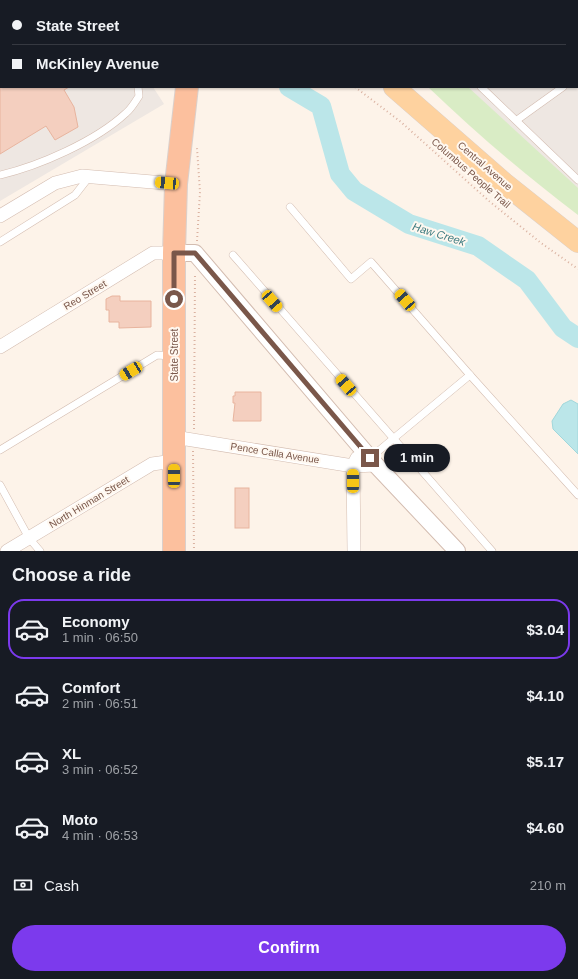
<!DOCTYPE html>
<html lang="en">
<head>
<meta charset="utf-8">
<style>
  :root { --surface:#171b24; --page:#242831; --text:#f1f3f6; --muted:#9ea1a6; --line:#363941; --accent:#7c3aed }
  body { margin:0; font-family:Arial,sans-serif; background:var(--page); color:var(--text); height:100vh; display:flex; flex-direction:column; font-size:15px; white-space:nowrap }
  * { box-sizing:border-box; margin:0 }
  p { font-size:13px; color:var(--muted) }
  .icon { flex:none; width:22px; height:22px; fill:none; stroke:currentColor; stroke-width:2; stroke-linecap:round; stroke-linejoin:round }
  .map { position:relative; height:551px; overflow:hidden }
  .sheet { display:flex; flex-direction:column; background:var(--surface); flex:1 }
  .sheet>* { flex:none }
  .banner { position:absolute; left:0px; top:0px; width:578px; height:88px; box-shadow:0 1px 3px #0004; display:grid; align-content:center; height:88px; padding:0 12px; background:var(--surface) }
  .end { position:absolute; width:18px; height:18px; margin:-9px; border:5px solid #7a574a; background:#fff; box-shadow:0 0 0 2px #fff }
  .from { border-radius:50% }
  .bubble { position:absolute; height:28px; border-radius:14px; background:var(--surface); box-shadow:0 1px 3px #0004; font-size:13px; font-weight:600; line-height:28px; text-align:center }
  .car { position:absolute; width:12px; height:24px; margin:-12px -6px; border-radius:5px; box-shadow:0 0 3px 1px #0007; background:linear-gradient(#f5c518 24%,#345 0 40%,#f5c518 0 76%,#345 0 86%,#f5c518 0) }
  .banner b { display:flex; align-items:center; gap:14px; height:38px; font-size:15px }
  .banner b+b { border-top:1px solid var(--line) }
  .banner i { width:10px; height:10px; background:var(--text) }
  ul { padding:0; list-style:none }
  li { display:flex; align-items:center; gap:12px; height:60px; margin:0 8px 6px; padding:0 4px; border:2px solid transparent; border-radius:16px }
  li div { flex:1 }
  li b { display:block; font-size:15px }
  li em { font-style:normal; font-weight:600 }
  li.on { border-color:var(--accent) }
  li>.icon { width:36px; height:36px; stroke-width:1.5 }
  h2 { padding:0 12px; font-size:18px; line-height:48px }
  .pay { display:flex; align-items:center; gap:10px; height:44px; padding:0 12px; font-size:15px }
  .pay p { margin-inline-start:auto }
  .cta { display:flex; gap:8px; margin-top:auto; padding:8px 12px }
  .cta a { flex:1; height:46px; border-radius:24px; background:var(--accent); color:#fff; font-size:16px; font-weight:600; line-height:46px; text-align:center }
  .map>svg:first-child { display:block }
</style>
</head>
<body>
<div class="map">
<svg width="578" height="551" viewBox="0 0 578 551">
  <rect width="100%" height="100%" fill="#fdf3e9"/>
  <g fill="#eee7e2">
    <path d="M0,0L99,1H1V87H153L164,104L0,201Z"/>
    <path d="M352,0H578V200L450,87H577V1Z"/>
  </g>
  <path fill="#d9ecc5" d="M428,87H468L578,188V215C525,175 476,133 428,87Z"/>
  <path fill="#bbe6e9" stroke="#a1d7db" d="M571,400L578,404V454L553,429L552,421L563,404Z"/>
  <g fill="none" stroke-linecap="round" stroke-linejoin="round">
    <g stroke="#bbe6e9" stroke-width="20">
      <path d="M137,0L140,1"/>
      <path d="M289,87L321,106L340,174L354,191L409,224L478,246L527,280L563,328L578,338"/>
    </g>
  </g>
  <g fill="#f4cfbf" stroke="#e8b49e">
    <path d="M0,0H62L1,1V87H69L64,90L74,107L78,127L55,140L46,126L0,154Z"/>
    <path d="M523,0H578V56L577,1Z"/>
    <path d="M112,296H120V301H151V327L119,328V322H109V310H106V299Z"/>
    <path d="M235,392H261V421H233L235,403H233V396H235Z"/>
    <rect x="235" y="488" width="14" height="40"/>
  </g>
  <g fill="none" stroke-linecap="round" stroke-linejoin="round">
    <g stroke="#d3bcb0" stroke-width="8">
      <g id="service">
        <path d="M85,0V1"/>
        <path d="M389,0L390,1"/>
        <path d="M505,0V1"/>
        <path d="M481,87L578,180"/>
        <path d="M517,120L563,87"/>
        <path d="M0,175C39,166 96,141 126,113C131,109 135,102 139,96L138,87"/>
        <path d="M290,207L351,279L371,262L470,375L578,495"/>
        <path d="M0,242L75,195L89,177"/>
        <path d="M233,255L492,551"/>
        <path d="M0,450L157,355L171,356"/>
        <path d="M370,458L470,375"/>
        <path d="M0,485L29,538L40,551"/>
      </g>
    </g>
    <g stroke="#d3bcb0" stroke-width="14">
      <g id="minor">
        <path d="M0,216L55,183L82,176L176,184"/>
        <path d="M0,347L153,253H174"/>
        <path d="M174,437L353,466L376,465"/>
        <path d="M7,551L152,464L174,461"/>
        <path d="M354,551L353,466L357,458"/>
      </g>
    </g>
    <g stroke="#d3bcb0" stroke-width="18">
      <path id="tertiary" d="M174,253H195L376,465L457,551"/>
    </g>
    <g stroke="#dad0cc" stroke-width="22">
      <g id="primary">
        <path d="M302,0L303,1"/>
        <path d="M394,87L504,183L578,242"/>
      </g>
    </g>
    <g stroke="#dad0cc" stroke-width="24">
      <g id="trunk">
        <path d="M321,0L322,1"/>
        <path d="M199,1L200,0"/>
        <path d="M174,551V253L176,184L187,87"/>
      </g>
    </g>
    <g stroke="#dab2a1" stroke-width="2" stroke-dasharray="1 3" stroke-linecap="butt">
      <path d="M264,0L265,1"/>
      <path d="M355,87L401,122L489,201L541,243L578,269"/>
      <path d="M197,241L200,192L197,148"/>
      <path d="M194,429L195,273"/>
      <path d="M193,451L194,551"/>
    </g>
    <use href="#service" stroke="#fff" stroke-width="7"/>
    <use href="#minor" stroke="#fff" stroke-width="13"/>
    <use href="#tertiary" stroke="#fff" stroke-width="16"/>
    <use href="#primary" stroke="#fed29f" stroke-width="21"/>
    <use href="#trunk" stroke="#fcc09e" stroke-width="22"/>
  </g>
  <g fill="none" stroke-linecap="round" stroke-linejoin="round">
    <path stroke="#7a574a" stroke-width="5" d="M174,299V253H195L370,458"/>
  </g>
  <g text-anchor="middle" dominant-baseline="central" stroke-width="4" stroke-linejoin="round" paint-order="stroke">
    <g font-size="10" fill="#7a574a" stroke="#fff8f0">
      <text transform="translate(485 166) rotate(41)">Central Avenue</text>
      <text transform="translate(471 173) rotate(41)">Columbus People Trail</text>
      <text transform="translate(85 295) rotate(-31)">Reo Street</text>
      <text transform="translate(174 355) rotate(-90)">State Street</text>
      <text transform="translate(275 453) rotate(9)">Pence Calla Avenue</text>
      <text transform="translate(89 502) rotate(-31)">North Hinman Street</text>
    </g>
    <g font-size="11" font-style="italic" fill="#3c7a7f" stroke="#fff8f0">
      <text transform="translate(439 234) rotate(17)">Haw Creek</text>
    </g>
  </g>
</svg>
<i class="end from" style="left:174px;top:299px"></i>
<i class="end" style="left:370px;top:458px"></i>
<div class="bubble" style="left:384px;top:444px;width:66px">1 min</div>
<i class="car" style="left:167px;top:183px;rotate:275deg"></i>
<i class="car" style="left:405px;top:300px;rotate:319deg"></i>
<i class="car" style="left:272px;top:301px;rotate:139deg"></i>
<i class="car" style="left:131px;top:371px;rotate:239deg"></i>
<i class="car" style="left:346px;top:385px;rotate:319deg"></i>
<i class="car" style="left:174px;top:476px;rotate:0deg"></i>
<i class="car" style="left:353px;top:481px;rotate:0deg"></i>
<div class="banner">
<b><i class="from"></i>State Street</b>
<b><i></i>McKinley Avenue</b>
</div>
</div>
<section class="sheet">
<h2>Choose a ride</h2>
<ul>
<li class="on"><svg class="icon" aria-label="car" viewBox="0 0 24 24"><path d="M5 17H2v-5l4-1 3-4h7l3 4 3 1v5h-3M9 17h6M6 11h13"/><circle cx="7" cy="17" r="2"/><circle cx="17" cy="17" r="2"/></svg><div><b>Economy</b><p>1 min · 06:50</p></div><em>$3.04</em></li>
<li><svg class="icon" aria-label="car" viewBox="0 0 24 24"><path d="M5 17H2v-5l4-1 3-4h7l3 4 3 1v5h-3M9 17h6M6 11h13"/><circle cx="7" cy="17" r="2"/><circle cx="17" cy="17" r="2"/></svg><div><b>Comfort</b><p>2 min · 06:51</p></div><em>$4.10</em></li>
<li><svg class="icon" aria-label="car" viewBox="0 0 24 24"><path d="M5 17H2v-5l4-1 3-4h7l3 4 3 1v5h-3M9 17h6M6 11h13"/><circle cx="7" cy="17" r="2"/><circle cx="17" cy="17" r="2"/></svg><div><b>XL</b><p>3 min · 06:52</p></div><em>$5.17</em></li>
<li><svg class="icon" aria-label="car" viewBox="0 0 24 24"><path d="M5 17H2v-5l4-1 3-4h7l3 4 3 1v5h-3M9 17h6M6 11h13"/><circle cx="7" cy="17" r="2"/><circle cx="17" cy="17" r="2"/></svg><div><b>Moto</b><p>4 min · 06:53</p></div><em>$4.60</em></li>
</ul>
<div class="pay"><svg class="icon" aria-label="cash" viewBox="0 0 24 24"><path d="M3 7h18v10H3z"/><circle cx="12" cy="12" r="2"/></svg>Cash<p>210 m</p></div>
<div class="cta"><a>Confirm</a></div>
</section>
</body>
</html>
